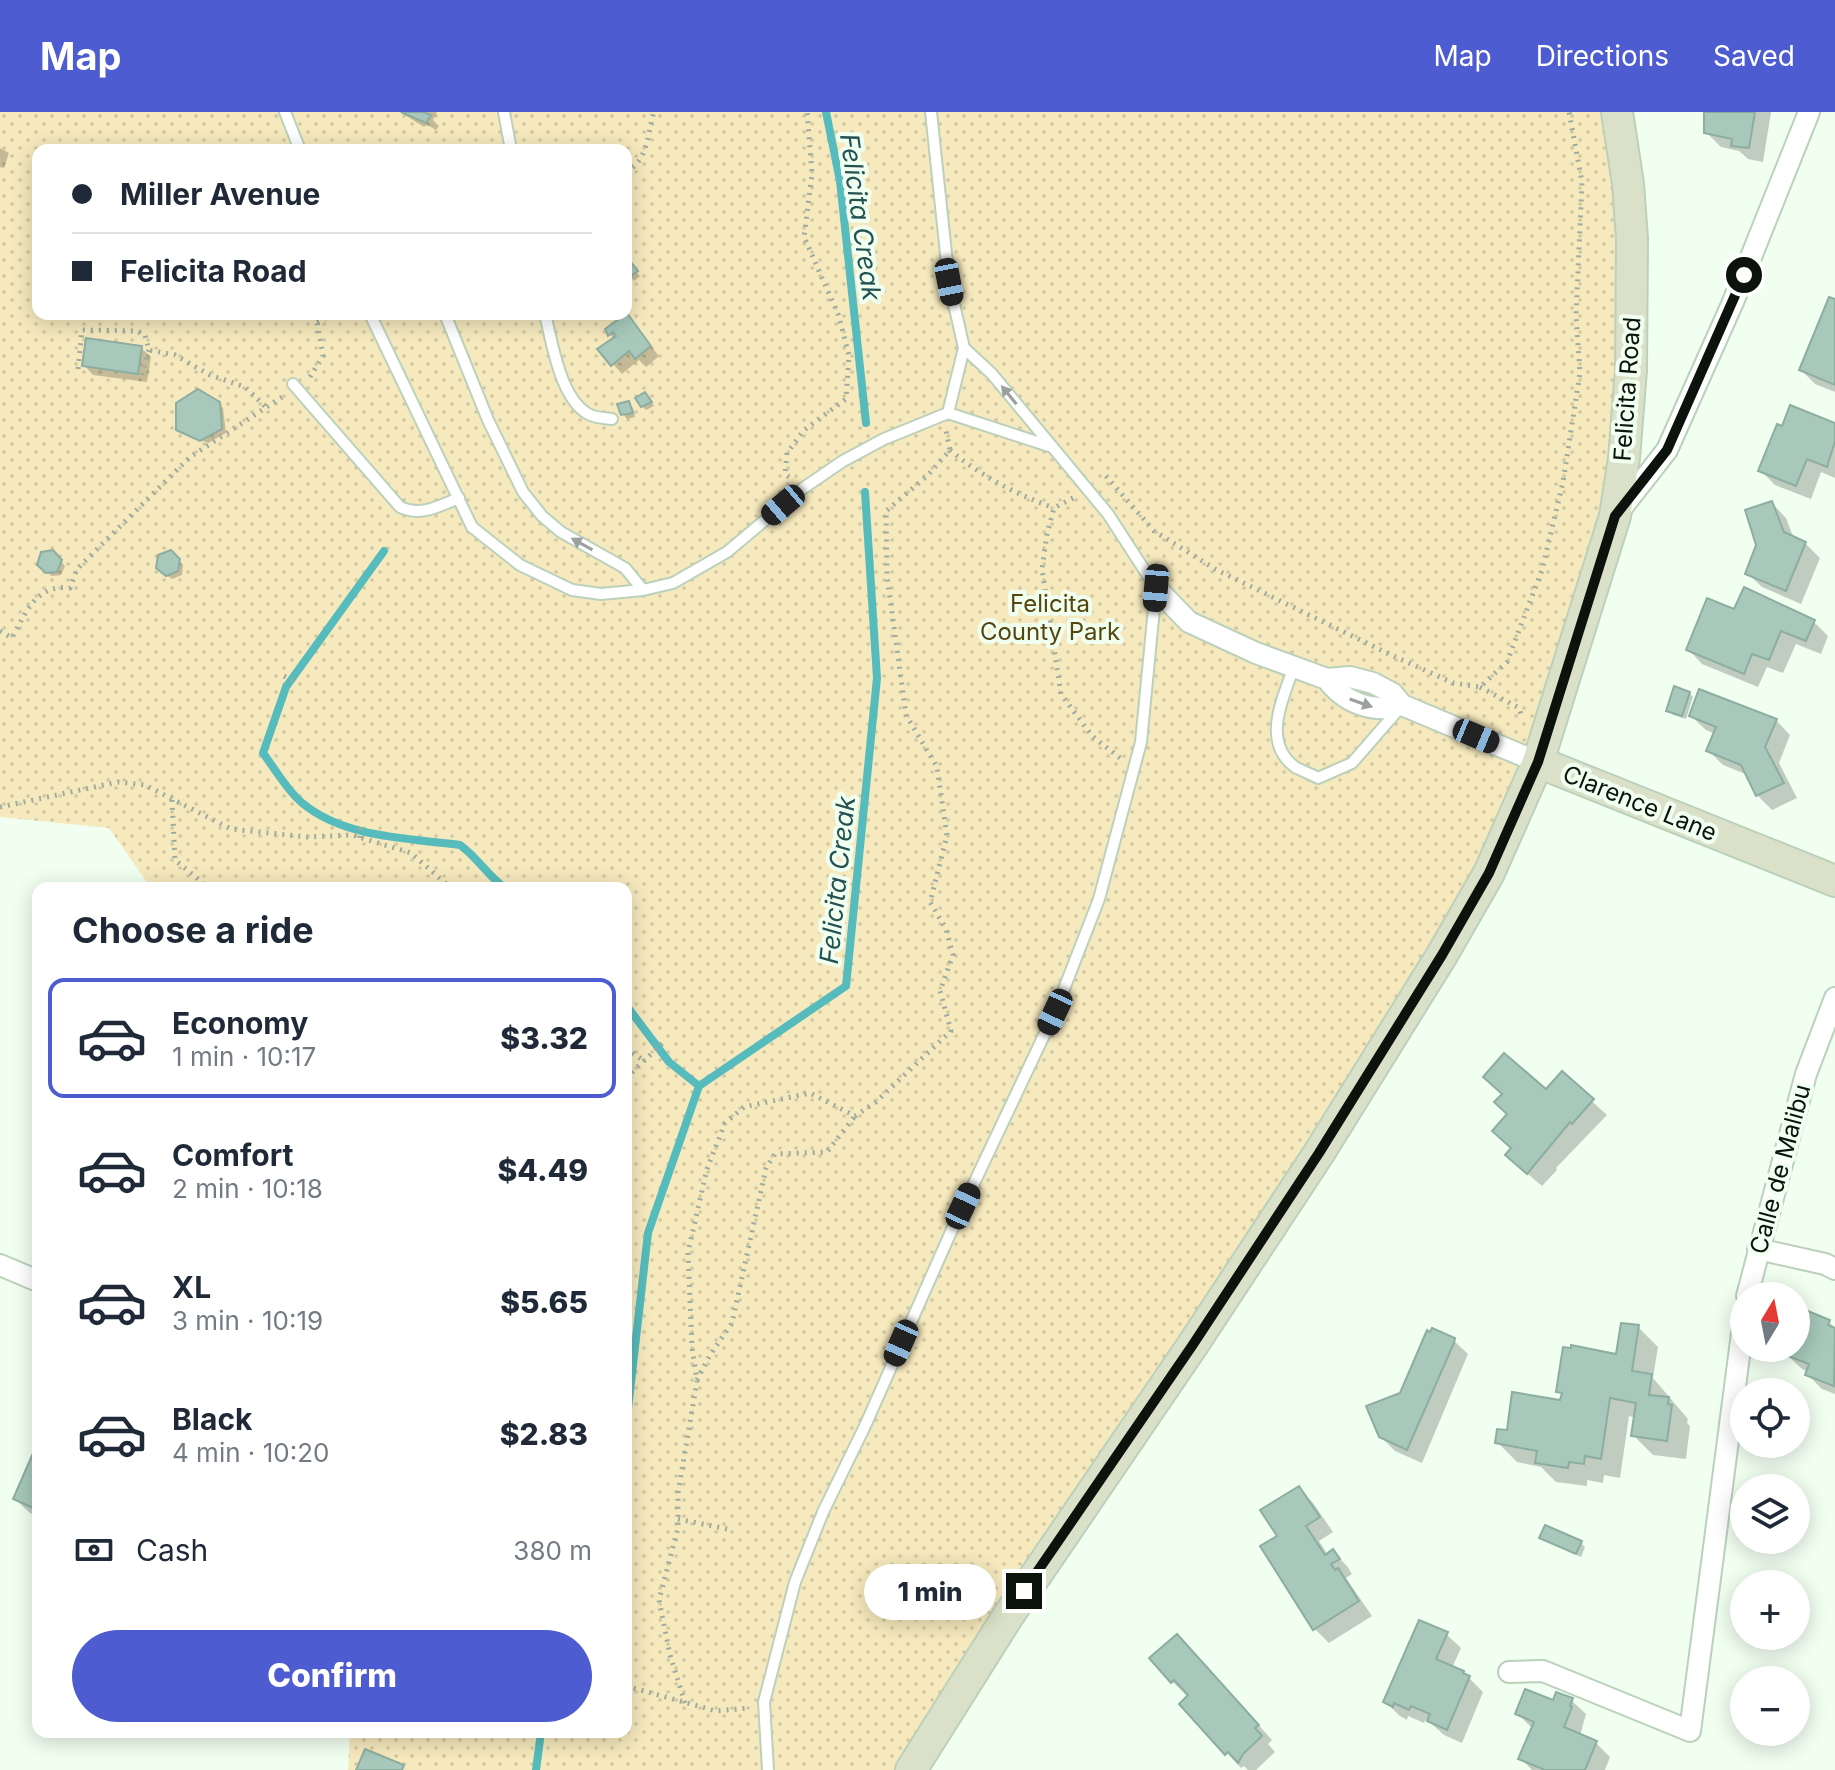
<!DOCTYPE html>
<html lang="en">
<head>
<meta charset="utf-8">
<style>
  :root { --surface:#fff; --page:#f6f6f7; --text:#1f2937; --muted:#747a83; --line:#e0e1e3; --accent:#4d5cd1 }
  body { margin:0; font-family:Inter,sans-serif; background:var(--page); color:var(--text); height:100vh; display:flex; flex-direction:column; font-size:30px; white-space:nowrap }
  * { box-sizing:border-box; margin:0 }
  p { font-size:26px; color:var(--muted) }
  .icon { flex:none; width:44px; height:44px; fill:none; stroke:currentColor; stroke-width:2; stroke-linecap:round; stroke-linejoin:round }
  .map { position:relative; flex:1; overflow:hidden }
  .sheet { position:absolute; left:32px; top:770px; width:600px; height:856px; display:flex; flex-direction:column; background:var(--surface); border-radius:16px; box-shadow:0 4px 20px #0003 }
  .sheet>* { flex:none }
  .banner { position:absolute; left:32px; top:32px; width:600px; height:176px; border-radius:16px; box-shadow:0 4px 20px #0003; display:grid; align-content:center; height:176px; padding:0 40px; background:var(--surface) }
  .needle { width:52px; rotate:10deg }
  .fabs { position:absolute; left:1730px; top:1170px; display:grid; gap:16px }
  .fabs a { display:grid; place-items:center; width:80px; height:80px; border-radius:50%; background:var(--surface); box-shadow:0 4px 20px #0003; font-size:40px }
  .end { position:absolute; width:36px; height:36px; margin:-18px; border:10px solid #0b130c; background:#fff; box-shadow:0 0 0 4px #fff }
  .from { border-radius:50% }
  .bubble { position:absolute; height:56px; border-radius:28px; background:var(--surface); box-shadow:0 4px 20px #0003; font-size:26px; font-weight:800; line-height:56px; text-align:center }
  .car { position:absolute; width:24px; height:48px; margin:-24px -12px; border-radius:10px; box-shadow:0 0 6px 2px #0007; background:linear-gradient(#222 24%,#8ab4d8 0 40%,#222 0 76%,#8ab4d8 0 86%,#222 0) }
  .banner b { display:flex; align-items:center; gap:28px; height:76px; font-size:30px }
  .banner b+b { border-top:2px solid var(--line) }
  .banner i { width:20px; height:20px; background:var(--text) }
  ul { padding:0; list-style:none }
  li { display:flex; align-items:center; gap:24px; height:120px; margin:0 16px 12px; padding:0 24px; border:4px solid transparent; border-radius:16px }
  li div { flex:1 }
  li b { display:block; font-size:30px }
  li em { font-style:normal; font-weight:800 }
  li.current { border-color:var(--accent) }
  li>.icon { width:72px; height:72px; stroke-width:1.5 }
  h2 { padding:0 40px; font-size:36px; line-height:96px }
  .pay { display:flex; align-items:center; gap:20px; height:88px; padding:0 40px; font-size:30px }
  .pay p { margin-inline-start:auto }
  .cta { display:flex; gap:16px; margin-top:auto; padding:16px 40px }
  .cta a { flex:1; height:92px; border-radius:48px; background:var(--accent); color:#fff; font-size:32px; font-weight:800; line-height:92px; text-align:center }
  header { display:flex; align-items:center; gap:48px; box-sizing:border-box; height:112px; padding:0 40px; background:var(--accent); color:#fff }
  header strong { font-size:38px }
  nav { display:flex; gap:44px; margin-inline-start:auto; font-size:28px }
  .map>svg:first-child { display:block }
</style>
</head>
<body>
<header>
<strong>Map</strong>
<nav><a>Map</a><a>Directions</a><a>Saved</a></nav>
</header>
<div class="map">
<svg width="1835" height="1658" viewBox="0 0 1835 1658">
  <defs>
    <pattern id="park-dots" width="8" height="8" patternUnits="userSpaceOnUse" patternTransform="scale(2)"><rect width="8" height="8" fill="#f6e9bd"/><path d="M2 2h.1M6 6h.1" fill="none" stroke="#d2c7a1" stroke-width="1.8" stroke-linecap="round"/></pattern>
  </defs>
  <rect width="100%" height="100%" fill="#f1fff1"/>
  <path fill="url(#park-dots)" fill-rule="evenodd" d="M0,0H1617L1624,348L1489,761L911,1658H348L350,1620H626V776H151L109,716L0,705ZM38,38H626V202H38Z"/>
  <g fill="#0003">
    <path d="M400,0H437L433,8L439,14L436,18L427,13L424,15Z"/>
    <path d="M1706,0H1771L1763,50L1748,47L1739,39L1721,35L1706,20Z"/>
    <path d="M0,36L9,41L4,56L0,55Z"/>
    <path d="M629,152L640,164L634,169L626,160V154Z"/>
    <path d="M1835,189V280L1815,272L1801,258Z"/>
    <path d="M627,204L659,244L646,255L639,248L622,262L600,237L614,228L607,218Z"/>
    <path d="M141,236L151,245L147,270L93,263L84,253Z"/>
    <path d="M649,286L654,294L646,298L642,294Z"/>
    <path d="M219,291L223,296L226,321L208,331L179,318Z"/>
    <path d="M629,292L633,296L635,305L627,307L623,302Z"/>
    <path d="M1835,313V366L1821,360L1811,387L1775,373L1760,358Z"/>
    <path d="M1772,391L1786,406L1794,427L1805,431L1820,446L1801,492L1762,475L1747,461Z"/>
    <path d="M53,440L65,454L61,463L52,464L43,457Z"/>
    <path d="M170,441L183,453L182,463L172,467L162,460Z"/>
    <path d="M1735,500L1814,510L1828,524L1821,542L1796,532L1783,561L1767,555L1758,575L1702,552L1688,537Z"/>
    <path d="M1689,581L1693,585L1686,607L1673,603L1669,599Z"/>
    <path d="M1691,604L1776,608L1790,623L1779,651L1797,686L1772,698L1757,683L1748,663L1723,653L1709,639L1715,622L1706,618Z"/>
    <path d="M1562,962L1607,1003L1556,1056L1557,1058L1542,1074L1522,1057Z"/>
    <path d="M1829,1210L1835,1216V1282L1822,1277L1807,1262L1808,1260L1802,1257L1787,1243L1790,1236H1796V1220Z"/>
    <path d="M1638,1215L1658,1235L1653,1266L1688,1307L1687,1311L1690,1314L1686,1347L1653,1343L1633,1323L1636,1306L1629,1304L1620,1366L1604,1363L1603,1371L1587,1368V1374L1556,1370L1541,1355L1517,1350L1497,1330L1508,1320L1562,1290L1563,1284L1558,1279L1618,1244Z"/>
    <path d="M1453,1228L1468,1242L1422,1351L1395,1339L1380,1324L1402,1283Z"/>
    <path d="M38,1341V1405L30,1401L15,1387Z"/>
    <path d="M1299,1376L1313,1391L1333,1420L1319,1429L1328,1443L1333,1440L1347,1454L1352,1462L1346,1466L1372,1504L1329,1531L1315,1517L1263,1435L1279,1425Z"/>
    <path d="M1546,1416L1581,1431L1585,1435L1581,1445L1546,1429L1542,1425Z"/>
    <path d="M1446,1522L1461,1536L1452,1556L1463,1560L1483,1580L1462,1631L1444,1623L1426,1607L1424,1611L1408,1604L1407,1608L1400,1604L1385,1590Z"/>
    <path d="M1192,1539L1272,1628L1268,1632L1275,1640L1256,1658H1248L1244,1654L1241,1656L1182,1592L1189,1586L1172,1569Z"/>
    <path d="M1571,1588L1586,1602L1580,1624L1596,1631L1610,1645L1605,1658H1532L1521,1647L1533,1617L1517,1601Z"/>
  </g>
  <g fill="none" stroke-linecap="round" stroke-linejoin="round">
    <g stroke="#56bbbc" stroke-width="8">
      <path d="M826,0L840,69L866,311"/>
      <path d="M384,439L286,575L263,641C275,657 286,677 301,690C343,726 407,726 460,733C478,746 487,763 505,776"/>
      <path d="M626,893L669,950L699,974"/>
      <path d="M626,1314L648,1121L699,974L846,874L877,566L865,380"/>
      <path d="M536,1658L541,1620"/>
    </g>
  </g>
  <g fill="#a7c8bb" stroke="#8dada1" stroke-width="2">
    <path d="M401,0H423L431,3L426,11Z"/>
    <path d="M1704,0H1755L1749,36L1731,34L1732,27L1704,21Z"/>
    <path d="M630,149L638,159L628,166L626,152Z"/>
    <path d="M1829,185L1835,187V273L1799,258Z"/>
    <path d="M627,201L651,234L635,247L629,239L611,254L597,237L616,224L613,220L608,224L605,217Z"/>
    <path d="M86,226L142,234L138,262L82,254Z"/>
    <path d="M198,277L220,290L222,317L200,329L176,318V291Z"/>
    <path d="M645,280L652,290L641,295L635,286Z"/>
    <path d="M629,289L633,301L621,303L617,292Z"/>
    <path d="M1790,293L1835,311V329L1827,355L1807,347L1796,374L1758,359L1777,312L1782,314Z"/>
    <path d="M1772,389L1784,420L1806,430L1786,479L1745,462L1756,433L1745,398Z"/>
    <path d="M53,438L62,448L57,460L46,461L37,453L41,440Z"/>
    <path d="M171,438L180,447L178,459L166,464L156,456L158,443Z"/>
    <path d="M1744,475L1815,508L1806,529L1781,519L1769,548L1752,542L1744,562L1686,538L1707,486L1734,497Z"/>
    <path d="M1674,574L1690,580L1682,604L1666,599Z"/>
    <path d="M1699,577L1777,607L1765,635L1784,671L1756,684L1741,653L1706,639L1716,615L1689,604Z"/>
    <path d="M1504,941L1546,977L1562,959L1594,987L1572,1012L1570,1010L1527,1062L1505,1043L1511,1036L1492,1019L1507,1002L1494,990L1502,982L1483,965Z"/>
    <path d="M1803,1197L1830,1208L1828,1213L1835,1216L1834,1274L1805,1263L1809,1252L1785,1243L1788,1236H1796V1215Z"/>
    <path d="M1621,1211L1639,1213L1632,1259L1652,1262L1649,1283L1669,1285L1668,1292L1672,1293L1667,1329L1631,1324L1636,1291L1610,1286L1601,1347L1585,1344L1584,1352L1569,1350L1568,1356L1535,1351L1537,1339L1495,1331L1497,1317L1507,1318L1512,1280L1560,1288L1562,1281L1556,1280L1563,1235L1571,1236V1233L1616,1242Z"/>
    <path d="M1432,1216L1455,1226L1454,1231L1407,1338L1379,1325L1366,1294L1400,1281L1427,1218L1430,1220Z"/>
    <path d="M34,1339L38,1340V1398L13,1387Z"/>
    <path d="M1299,1374L1320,1405L1306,1414L1325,1443L1333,1437L1340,1447L1331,1452L1335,1458L1338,1456L1359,1489L1313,1518L1260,1434L1277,1424L1260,1398Z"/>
    <path d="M1545,1413L1582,1429L1576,1442L1539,1426Z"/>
    <path d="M1419,1508L1448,1520L1436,1547L1464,1559L1463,1561L1470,1564L1447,1618L1427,1609L1430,1602L1411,1594L1409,1598L1394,1591L1393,1595L1383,1590Z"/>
    <path d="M1177,1522L1259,1613L1255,1616L1262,1624L1243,1642L1238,1651L1228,1640L1225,1643L1179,1592L1188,1583L1174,1568L1171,1571L1149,1546Z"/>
    <path d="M1525,1577L1553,1588L1556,1580L1573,1586L1570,1594L1572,1595L1564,1615L1597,1629L1585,1658H1545L1518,1647L1534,1610L1515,1602Z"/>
    <path d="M365,1637L404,1653L402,1658H356Z"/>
  </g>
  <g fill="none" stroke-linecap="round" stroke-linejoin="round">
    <g stroke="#bbd1bb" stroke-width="14">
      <g id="lane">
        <path d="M285,0L300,38"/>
        <path d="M504,0L511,38"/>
        <path d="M931,0L949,170L964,236L948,301"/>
        <path d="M370,202L472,415L520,453L572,478L601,482L643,478L673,471L727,440L802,377L843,349L884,327L948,301L1049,334"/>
        <path d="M445,202L488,308L523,380L542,404L561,420L625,456L643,478"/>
        <path d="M545,202C552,230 561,293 593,304C599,306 606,306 612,307"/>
        <path d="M293,272L400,395C421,405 439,394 459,386"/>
        <path d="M1294,555C1283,586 1261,630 1295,655C1302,659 1311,662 1318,666L1352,651L1399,597"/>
        <path d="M768,1658L764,1590L795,1470L823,1400L865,1314L950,1122L1055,900L1099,787L1141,630L1156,476L1108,402L992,262L964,236"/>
      </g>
    </g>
    <g stroke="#bbd1bb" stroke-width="24">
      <g id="street">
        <path d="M1617,402L1667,338L1733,190L1809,0"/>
        <path d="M1156,476L1189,510L1256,541L1327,567L1350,565L1373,571L1392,581L1402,593L1538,650"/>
        <path d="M1327,567C1344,591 1374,602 1402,593"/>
        <path d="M1758,1137L1825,1152L1835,1157"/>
        <path d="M0,1153L38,1169"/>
        <path d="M1747,1184L1806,962L1835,886"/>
        <path d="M1509,1560L1543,1559L1690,1619L1744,1206"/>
      </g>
    </g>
    <g stroke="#bbd1bb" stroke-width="34">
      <g id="secondary">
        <path d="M1538,650L1835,769"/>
        <path d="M911,1658L1008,1504L1192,1234L1319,1041L1442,843L1489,761L1538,650L1615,404L1624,346L1631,258L1632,127L1628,72L1617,0"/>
      </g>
    </g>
    <g stroke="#9fab9f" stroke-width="5" stroke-dasharray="2 6" stroke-linecap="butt">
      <path d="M626,60C649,47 647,23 654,0"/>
      <path d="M317,210L334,202"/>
      <path d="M78,257L82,218L137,219L145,223L149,238L175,243L210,263L245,275L266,295"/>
      <path d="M142,263L149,238"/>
      <path d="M310,265L323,244L317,210L310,202"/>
      <path d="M950,338C982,365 1016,382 1054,396"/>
      <path d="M1106,364L1154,419L1215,457L1389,542L1453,571L1480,575L1507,550L1542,458L1563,370L1580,261L1576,205L1582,70L1569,0"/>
      <path d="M789,365L785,362L787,341L804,318L846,287L849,243L838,202L804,125L812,62L807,0"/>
      <path d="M1073,386L1054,396L1047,422L1042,457L1061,582L1092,624L1120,646"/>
      <path d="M0,519L12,526C26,500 36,472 70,476L77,457L190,345L282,285"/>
      <path d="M284,564L295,570"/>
      <path d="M1480,575L1519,596L1522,606"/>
      <path d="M172,688L175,748L209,776"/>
      <path d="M0,695L118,670L145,673L231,717L307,725L352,723L411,741L451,776"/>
      <path d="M360,726L361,710"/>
      <path d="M626,936L644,949"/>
      <path d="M626,966L665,929"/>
      <path d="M697,1268L710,1243L732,1211L766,1056L775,1042L827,1040L855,1004"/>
      <path d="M678,1407L732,1418"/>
      <path d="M626,1574L716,1599L749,1596"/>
      <path d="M685,1591L670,1543L659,1488L678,1416V1381L697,1269L692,1235L688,1140L707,1057L725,1011L744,995L810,981L855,1004L876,990L951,919L940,879L953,843L946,817L930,790L947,724L937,655L906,603L887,464L886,399L927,364L950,338L946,319"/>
    </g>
    <use href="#lane" stroke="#fff" stroke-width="10"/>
    <use href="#street" stroke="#fff" stroke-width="20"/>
    <use href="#secondary" stroke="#dbe0c8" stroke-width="30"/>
  </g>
  <defs><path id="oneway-solid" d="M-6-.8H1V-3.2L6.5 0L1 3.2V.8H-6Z" transform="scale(2)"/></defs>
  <g fill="#9da19e">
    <use href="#oneway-solid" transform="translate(1009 283) rotate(-129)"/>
    <use href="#oneway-solid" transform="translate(582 432) rotate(-151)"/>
    <use href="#oneway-solid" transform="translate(1361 591) rotate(19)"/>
  </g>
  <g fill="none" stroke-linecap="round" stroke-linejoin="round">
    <path stroke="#0b130c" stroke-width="10" d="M1024,1479L1192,1234L1319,1041L1442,843L1489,761L1538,650L1615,404L1667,338L1744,163"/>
  </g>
  <g text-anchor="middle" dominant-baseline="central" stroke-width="8" stroke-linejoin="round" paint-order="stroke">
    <g font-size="24" fill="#0b130c" stroke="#f1fff1">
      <text transform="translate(1627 277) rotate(-86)">Felicita Road</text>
      <text transform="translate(1640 691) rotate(22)">Clarence Lane</text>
      <text transform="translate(1780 1057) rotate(-75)">Calle de Malibu</text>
    </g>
    <g font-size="24" fill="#54460d" stroke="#f1fff1">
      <text x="1050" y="491">Felicita<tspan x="1050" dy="28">County Park</tspan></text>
    </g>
    <g font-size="26" font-style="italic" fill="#245152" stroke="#f1fff1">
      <text transform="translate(861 105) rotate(82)">Felicita Creak</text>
      <text transform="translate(837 768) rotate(-84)">Felicita Creak</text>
    </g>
  </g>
</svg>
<div class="fabs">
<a><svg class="needle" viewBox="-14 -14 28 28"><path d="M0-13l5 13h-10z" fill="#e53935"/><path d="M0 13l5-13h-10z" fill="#747a83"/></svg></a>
<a><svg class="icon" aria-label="locate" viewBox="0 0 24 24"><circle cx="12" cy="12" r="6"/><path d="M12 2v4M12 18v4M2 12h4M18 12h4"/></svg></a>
<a><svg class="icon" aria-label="layers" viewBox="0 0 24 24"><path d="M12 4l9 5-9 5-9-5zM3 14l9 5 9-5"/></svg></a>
<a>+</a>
<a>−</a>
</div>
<i class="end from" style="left:1744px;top:163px"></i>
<i class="end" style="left:1024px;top:1479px"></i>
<div class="bubble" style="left:864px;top:1452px;width:132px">1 min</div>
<i class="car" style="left:949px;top:170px;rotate:169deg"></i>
<i class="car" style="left:783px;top:393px;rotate:230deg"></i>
<i class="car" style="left:1156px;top:476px;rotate:185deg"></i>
<i class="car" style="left:1476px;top:624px;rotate:113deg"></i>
<i class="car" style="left:1055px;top:900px;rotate:205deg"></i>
<i class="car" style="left:963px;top:1094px;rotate:25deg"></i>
<i class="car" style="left:901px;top:1231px;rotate:204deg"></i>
<div class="banner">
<b><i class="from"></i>Miller Avenue</b>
<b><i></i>Felicita Road</b>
</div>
<section class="sheet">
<h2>Choose a ride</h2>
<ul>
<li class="current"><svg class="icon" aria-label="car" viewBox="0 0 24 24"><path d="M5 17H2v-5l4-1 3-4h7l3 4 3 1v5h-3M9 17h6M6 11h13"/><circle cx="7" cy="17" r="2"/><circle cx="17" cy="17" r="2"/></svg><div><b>Economy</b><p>1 min · 10:17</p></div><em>$3.32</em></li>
<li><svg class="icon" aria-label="car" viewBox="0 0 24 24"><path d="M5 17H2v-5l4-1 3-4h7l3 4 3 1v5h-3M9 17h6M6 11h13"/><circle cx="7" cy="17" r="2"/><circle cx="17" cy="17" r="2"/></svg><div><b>Comfort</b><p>2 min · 10:18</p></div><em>$4.49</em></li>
<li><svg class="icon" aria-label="car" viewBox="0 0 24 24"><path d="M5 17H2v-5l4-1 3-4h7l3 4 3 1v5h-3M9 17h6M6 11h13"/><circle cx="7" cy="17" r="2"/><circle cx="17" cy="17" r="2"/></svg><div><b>XL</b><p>3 min · 10:19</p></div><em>$5.65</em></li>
<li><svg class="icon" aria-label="car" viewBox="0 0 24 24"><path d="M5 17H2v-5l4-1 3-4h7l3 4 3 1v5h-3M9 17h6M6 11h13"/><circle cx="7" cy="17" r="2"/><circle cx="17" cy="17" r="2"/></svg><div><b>Black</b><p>4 min · 10:20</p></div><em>$2.83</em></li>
</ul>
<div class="pay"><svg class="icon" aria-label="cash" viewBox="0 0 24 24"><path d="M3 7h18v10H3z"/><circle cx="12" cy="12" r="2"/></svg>Cash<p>380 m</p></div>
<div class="cta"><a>Confirm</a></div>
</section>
</div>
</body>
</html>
